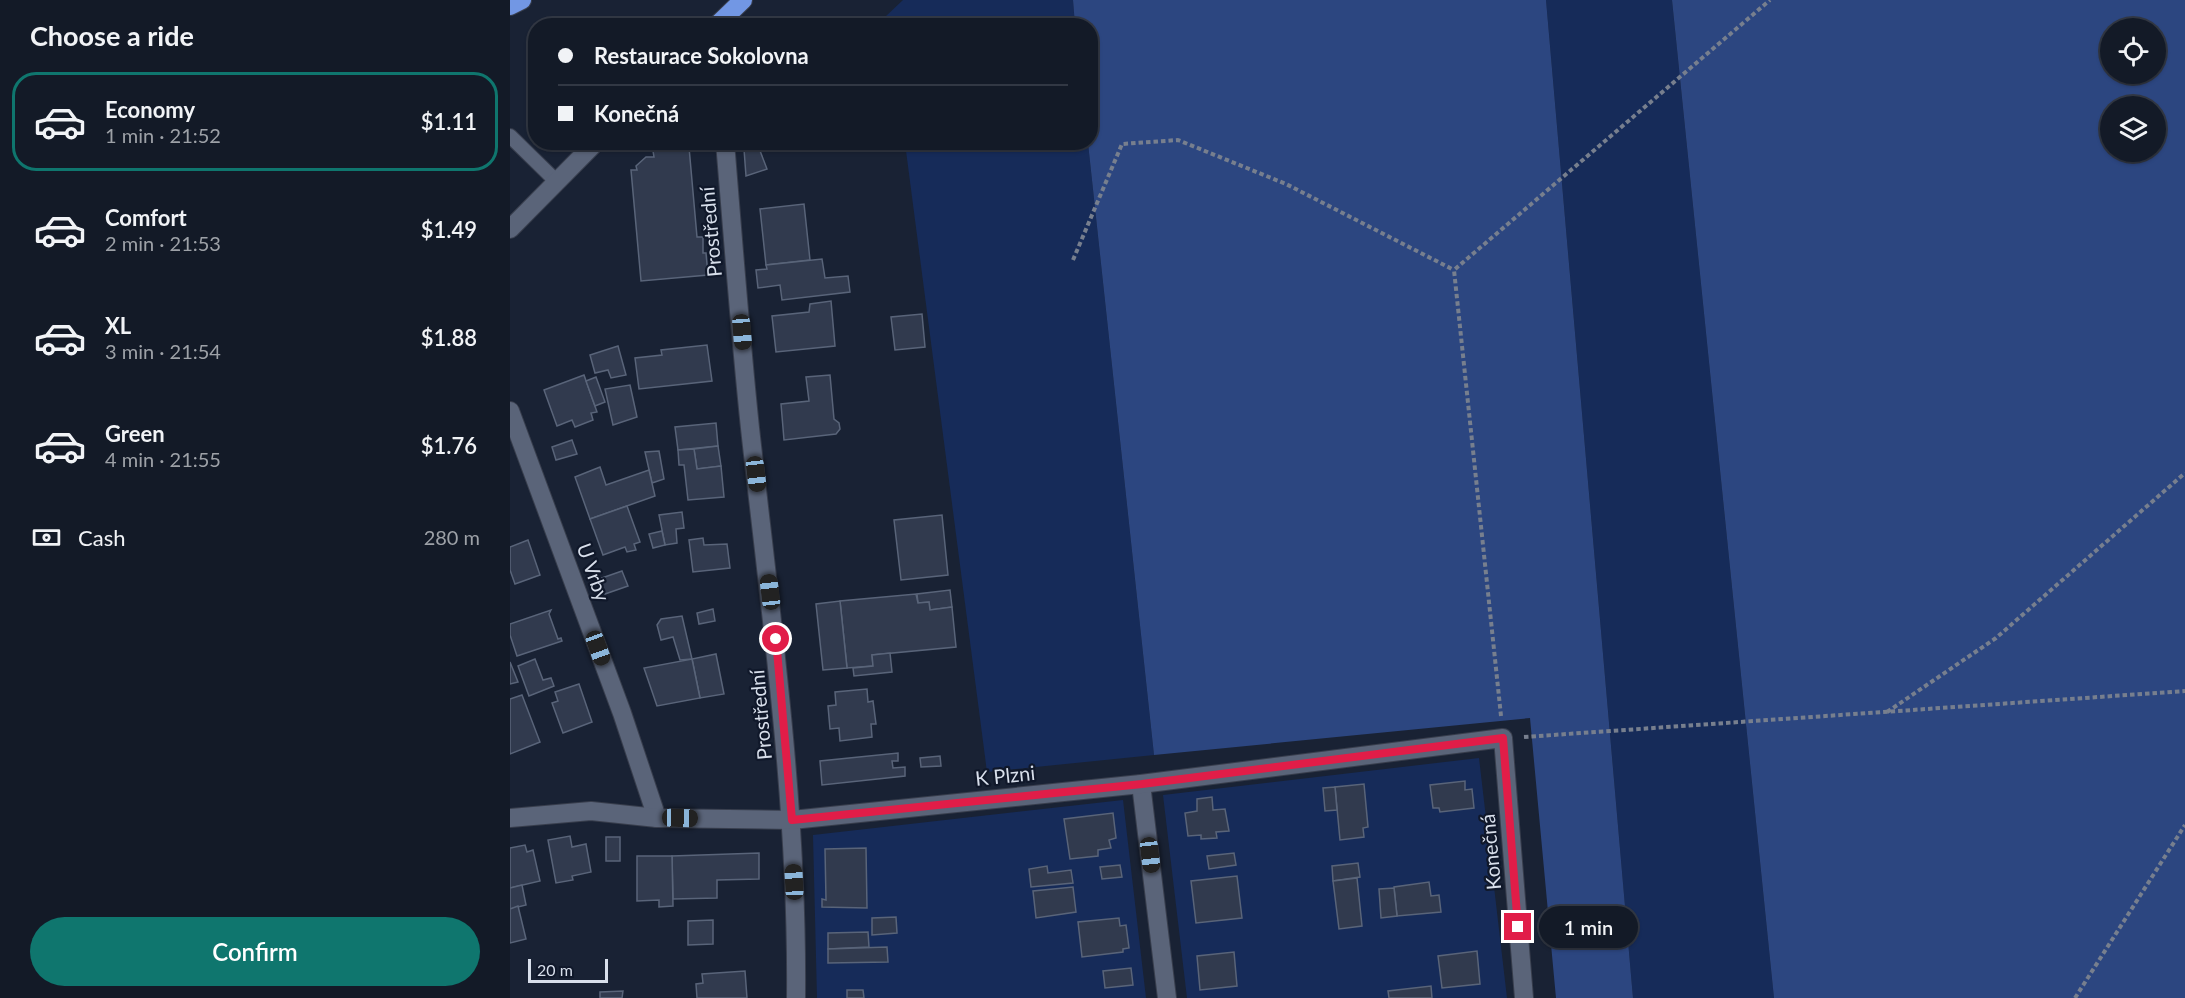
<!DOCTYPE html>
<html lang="en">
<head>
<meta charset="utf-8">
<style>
  :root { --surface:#131a27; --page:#1c232f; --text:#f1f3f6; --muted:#9da1a7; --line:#323844; --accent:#0f766e }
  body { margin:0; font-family:Lato,sans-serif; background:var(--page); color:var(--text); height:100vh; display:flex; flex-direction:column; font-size:22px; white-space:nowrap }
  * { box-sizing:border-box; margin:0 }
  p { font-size:20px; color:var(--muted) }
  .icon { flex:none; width:33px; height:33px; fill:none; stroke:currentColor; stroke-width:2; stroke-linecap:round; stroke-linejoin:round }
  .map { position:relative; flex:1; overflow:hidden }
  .sheet { display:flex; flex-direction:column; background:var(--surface); width:510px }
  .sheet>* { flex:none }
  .hud { position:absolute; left:18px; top:18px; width:570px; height:132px; border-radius:24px; box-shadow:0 2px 4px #0004,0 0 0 2px var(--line); display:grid; align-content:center; height:132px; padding:0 30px; background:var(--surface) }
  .controls { position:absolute; left:1590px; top:18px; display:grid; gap:12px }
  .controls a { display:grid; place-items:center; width:66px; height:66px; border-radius:50%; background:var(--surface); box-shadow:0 2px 4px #0004,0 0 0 2px var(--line); font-size:30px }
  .scale { position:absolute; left:18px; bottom:15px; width:80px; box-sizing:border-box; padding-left:6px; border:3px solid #d8dfeb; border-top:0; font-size:16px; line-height:21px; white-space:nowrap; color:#d8dfeb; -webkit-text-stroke:4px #10182a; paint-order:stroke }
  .end { position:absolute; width:27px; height:27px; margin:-14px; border:8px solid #e11d48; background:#fff; box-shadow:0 0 0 3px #fff }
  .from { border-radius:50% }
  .bubble { position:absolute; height:42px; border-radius:21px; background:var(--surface); box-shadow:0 2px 4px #0004,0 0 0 2px var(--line); font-size:20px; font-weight:600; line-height:42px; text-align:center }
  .car { position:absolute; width:18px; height:36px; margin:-18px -9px; border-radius:8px; box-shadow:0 0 4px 2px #0007; background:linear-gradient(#222 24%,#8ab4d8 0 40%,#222 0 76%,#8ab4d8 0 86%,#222 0) }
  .hud b { display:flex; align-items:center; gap:21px; height:57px; font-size:22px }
  .hud b+b { border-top:2px solid var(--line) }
  .hud i { width:15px; height:15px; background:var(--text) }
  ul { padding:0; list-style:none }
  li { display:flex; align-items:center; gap:18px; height:99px; margin:0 12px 9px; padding:0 18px; border:3px solid transparent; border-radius:24px }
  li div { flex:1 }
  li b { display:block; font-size:22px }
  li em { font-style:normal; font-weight:600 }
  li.selected { border-color:var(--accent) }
  li>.icon { width:54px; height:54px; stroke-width:1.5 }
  h2 { padding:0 30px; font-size:27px; line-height:72px }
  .pay { display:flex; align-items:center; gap:15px; height:66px; padding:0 30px; font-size:22px }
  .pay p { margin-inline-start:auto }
  .cta { display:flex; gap:12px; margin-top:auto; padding:12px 30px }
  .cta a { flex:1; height:69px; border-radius:36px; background:var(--accent); color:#fff; font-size:24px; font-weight:600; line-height:69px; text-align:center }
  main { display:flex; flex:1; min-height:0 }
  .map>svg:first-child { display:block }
</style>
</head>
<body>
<main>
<section class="sheet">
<h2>Choose a ride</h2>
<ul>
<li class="selected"><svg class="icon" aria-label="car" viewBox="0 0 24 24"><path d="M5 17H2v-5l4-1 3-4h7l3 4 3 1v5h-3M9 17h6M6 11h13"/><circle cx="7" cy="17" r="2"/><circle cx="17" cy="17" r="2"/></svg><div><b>Economy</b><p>1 min · 21:52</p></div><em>$1.11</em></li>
<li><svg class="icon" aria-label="car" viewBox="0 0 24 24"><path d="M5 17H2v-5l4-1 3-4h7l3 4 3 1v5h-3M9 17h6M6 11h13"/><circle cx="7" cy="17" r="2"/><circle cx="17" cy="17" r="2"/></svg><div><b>Comfort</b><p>2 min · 21:53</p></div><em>$1.49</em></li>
<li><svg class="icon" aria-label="car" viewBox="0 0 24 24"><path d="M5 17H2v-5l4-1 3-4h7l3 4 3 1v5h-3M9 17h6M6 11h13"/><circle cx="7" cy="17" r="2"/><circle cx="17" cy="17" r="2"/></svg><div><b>XL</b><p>3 min · 21:54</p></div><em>$1.88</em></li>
<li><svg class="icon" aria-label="car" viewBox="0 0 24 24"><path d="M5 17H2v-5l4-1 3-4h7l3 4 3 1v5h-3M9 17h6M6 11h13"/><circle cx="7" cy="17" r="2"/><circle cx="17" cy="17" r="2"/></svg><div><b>Green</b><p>4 min · 21:55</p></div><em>$1.76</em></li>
</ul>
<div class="pay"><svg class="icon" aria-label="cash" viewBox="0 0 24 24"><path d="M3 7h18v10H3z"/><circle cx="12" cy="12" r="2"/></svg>Cash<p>280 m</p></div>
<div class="cta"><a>Confirm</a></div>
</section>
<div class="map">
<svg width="1675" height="998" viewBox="0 0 1675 998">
  <rect width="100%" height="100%" fill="#192234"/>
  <g fill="#162b59">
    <path d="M393,0H563L565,25L377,26L375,17Z"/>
    <path d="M1036,0H1162L1264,998H1123Z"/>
    <path d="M395,143H578L644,755L477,772Z"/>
    <path d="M969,758L997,998H677L653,795Z"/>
    <path d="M613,800L636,998H307L303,835Z"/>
  </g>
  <g fill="#2c4680" fill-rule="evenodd">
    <path d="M563,0H1036L1123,998H1046L1020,718L644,755L578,143L580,142V26L565,25Z"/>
    <path d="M1162,0H1675V998H1264ZM1600,28H1646V74H1600ZM1600,106H1646V152H1600Z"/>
  </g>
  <g fill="#313a4e" stroke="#596479" stroke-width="1.5">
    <path d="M247,143L257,169L236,176L234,149Z"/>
    <path d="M179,147L187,237H193V253H196L198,275L131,281L121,170H127L126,166L136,157H144L143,151Z"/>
    <path d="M294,204L300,260L256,265L250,209Z"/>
    <path d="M312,259L315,278L338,276L340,292L272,300L270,285L248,288L246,270L257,269L256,265Z"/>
    <path d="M321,301L325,346L266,352L262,316L299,312L300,304Z"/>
    <path d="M412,314L415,347L385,350L381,317Z"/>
    <path d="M197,345L202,381L129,389L125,358L152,355L151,350Z"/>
    <path d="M108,346L116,375L101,378L98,370L85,373L80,355Z"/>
    <path d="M74,375L87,412L81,413L83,420L65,427L62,420L47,426L34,390Z"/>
    <path d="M320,375L324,419L329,423L330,429L326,434L274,440L271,404L299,401L296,377Z"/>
    <path d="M86,377L95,402L85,406L76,381Z"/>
    <path d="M120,385L127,417L103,425L95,389Z"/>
    <path d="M206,423L208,446L168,450L165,427Z"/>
    <path d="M62,440L67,454L46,460L42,447Z"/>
    <path d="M208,446L211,466L187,469L184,449Z"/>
    <path d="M184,449L187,469L211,466L214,497L178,500L174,465H169L168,450Z"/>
    <path d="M149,451L154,479L142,483L135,452Z"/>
    <path d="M90,467L96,485L139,470L145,496L80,519L65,477Z"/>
    <path d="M117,506L130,542L124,544L126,550L117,552L115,547L93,555L80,519Z"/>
    <path d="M172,512L174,528L166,529L167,543L155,545L149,515Z"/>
    <path d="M432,515L438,575L391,580L384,520Z"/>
    <path d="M152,531L155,545L143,548L139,534Z"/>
    <path d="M193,538L194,545L217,544L220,568L183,572L179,540Z"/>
    <path d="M18,540L30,575L5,584L0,570V547Z"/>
    <path d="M112,571L118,586L95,594L89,579Z"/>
    <path d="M440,590L442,607L420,610L419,602L408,603L407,594Z"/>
    <path d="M406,594L408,603L419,602L420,610L442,607L446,647L362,655L363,666L337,668L330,601Z"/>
    <path d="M330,601L337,668L313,670L306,604Z"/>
    <path d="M203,609L205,621L189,624L187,613Z"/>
    <path d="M41,610L39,614L48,639L51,638L52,641L7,656L0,635V624Z"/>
    <path d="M172,616L182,659L170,660L163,637L151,640L147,625L151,619Z"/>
    <path d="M380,653L382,672L344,676L343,668L363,666L362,655Z"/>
    <path d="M206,654L214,694L190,698L182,659Z"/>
    <path d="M25,659L33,680L41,678L44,686L19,696L8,666Z"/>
    <path d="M182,659L190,698L147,706L134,668Z"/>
    <path d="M0,662L8,682L0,684Z"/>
    <path d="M69,684L82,722L53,733L42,703L48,701L45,692Z"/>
    <path d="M357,689L358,702L363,701L366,724H361L362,737L330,741L329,728L320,729L318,706L326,705L325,692Z"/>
    <path d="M12,695L30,742L0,754V699Z"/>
    <path d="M388,753V761H382L383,768L395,767V776L312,785L310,761Z"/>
    <path d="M430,756L431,766L411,767L410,758Z"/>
    <path d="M955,781V790L962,789L964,808L930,812L929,808H923L920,785Z"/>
    <path d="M854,784L858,827L853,828L854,837L830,840L825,787Z"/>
    <path d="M825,787L827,810L815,811L813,788Z"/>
    <path d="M702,797L703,810L715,809L719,831L706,832L707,838L691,839V835L678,836L675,813L687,811V799Z"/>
    <path d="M603,813L606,838L599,840L601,848L588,850V856L560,859L554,819Z"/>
    <path d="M60,836L62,847L76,844L81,872L62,876L63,880L46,883L38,840Z"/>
    <rect x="96" y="837" width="14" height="24"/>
    <path d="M15,845L17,852L23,850L30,881L0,888V848Z"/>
    <path d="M356,848L357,908L312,907V899L316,900L315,849Z"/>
    <path d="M249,853V879L207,880V898L163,899L162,856Z"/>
    <path d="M724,853L726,865L699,869L697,856Z"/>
    <path d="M127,856H162L163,906L149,907V900L127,901Z"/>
    <path d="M848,863L850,877L823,881L822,866Z"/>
    <path d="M610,865L612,877L592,879L590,867Z"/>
    <path d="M537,866L538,873L561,870L563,883L521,887L519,869Z"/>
    <path d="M727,876L732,918L686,923L681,881Z"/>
    <path d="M847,878L852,926L829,929L823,881Z"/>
    <path d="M919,882L921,896L929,895L931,912L887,916L884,887Z"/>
    <path d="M12,885L16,905L0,909V888Z"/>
    <path d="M563,887L566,912L526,918L523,891Z"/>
    <path d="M884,888L887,916L871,918L869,889Z"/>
    <path d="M8,906L16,939L0,943V909Z"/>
    <path d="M386,917L387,933L362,935V918Z"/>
    <path d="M609,918L610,926L616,925L619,948L613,949V952L572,957L568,922Z"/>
    <path d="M203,920V944L178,945V921Z"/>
    <path d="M358,932L359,947L318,949V933Z"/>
    <path d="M377,947L378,962L318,963V949Z"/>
    <path d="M967,951L970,984L932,988L928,956Z"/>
    <path d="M724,952L727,986L690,990L687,956Z"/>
    <path d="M621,968L623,985L595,988L593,971Z"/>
    <path d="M235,971L237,998H187L186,984L193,983L192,974Z"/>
    <path d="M921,986L922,998H879L878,991Z"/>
    <path d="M337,990H353L354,998H337Z"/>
    <path d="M113,991L112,998H90V992Z"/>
  </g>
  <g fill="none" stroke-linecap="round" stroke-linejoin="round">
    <g stroke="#383e4d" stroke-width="16">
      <path id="lane" d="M0,136L47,182"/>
    </g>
    <g stroke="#383e4d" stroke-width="20">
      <g id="street">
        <path d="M215,142C223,238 230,333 240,428C261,618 288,806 286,998"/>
        <path d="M0,411L112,713L147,818"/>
        <path d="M631,784L657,998"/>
        <path d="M0,818L81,811L147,818L282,820L631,784L993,738L1014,998"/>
      </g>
    </g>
    <g stroke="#383e4d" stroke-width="20">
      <path id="secondary" d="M0,229L86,142"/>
    </g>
    <g stroke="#383e4d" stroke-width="20">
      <g id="highway">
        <path d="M0,6L12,0"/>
        <path d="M206,26L233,0"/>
      </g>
    </g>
    <g stroke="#777f8e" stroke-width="4" stroke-dasharray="4.5 3" stroke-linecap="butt">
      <path d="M563,260L612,144L668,140L776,184L944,270"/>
      <path d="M1377,712L1486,638L1675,473"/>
      <path d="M991,716L944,270L1260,0"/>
      <path d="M1014,737L1675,691"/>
      <path d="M1565,998L1675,825"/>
    </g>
    <use href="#lane" stroke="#5a6479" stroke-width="14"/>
    <use href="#street" stroke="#5a6479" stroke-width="18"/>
    <use href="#secondary" stroke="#5a6479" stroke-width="18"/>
    <use href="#highway" stroke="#7297e4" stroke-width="18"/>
  </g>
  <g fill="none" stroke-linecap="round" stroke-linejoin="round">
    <path stroke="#e11d48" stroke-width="8" d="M266,639L282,820L632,784L993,738L1008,927"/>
  </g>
  <g text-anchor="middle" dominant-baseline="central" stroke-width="4.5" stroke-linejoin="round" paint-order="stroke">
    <g font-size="20" fill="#d8dfeb" stroke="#10182a">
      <text transform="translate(200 232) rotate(-95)">Prostřední</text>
      <text transform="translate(84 572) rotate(70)">U Vrby</text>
      <text transform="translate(250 715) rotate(-95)">Prostřední</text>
      <text transform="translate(495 775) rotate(-6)">K Plzni</text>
      <text transform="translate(980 852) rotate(-95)">Konečná</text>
    </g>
  </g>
</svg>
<div class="controls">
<a><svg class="icon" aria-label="locate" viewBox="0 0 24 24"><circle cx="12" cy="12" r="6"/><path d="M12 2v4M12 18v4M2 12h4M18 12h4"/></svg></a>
<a><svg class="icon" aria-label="layers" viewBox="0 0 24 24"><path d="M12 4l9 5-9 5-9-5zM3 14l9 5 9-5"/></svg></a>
</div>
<div class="scale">20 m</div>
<i class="end from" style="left:266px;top:639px"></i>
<i class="end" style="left:1008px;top:927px"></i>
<div class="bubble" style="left:1029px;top:906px;width:99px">1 min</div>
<i class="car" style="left:232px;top:332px;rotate:175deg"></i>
<i class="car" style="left:246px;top:474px;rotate:173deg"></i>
<i class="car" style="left:260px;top:592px;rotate:353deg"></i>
<i class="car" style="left:88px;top:648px;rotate:160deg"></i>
<i class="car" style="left:170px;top:818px;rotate:91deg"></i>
<i class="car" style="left:640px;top:855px;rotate:173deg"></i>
<i class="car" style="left:284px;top:882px;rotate:357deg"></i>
<div class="hud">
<b><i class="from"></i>Restaurace Sokolovna</b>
<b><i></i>Konečná</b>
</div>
</div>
</main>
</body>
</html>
